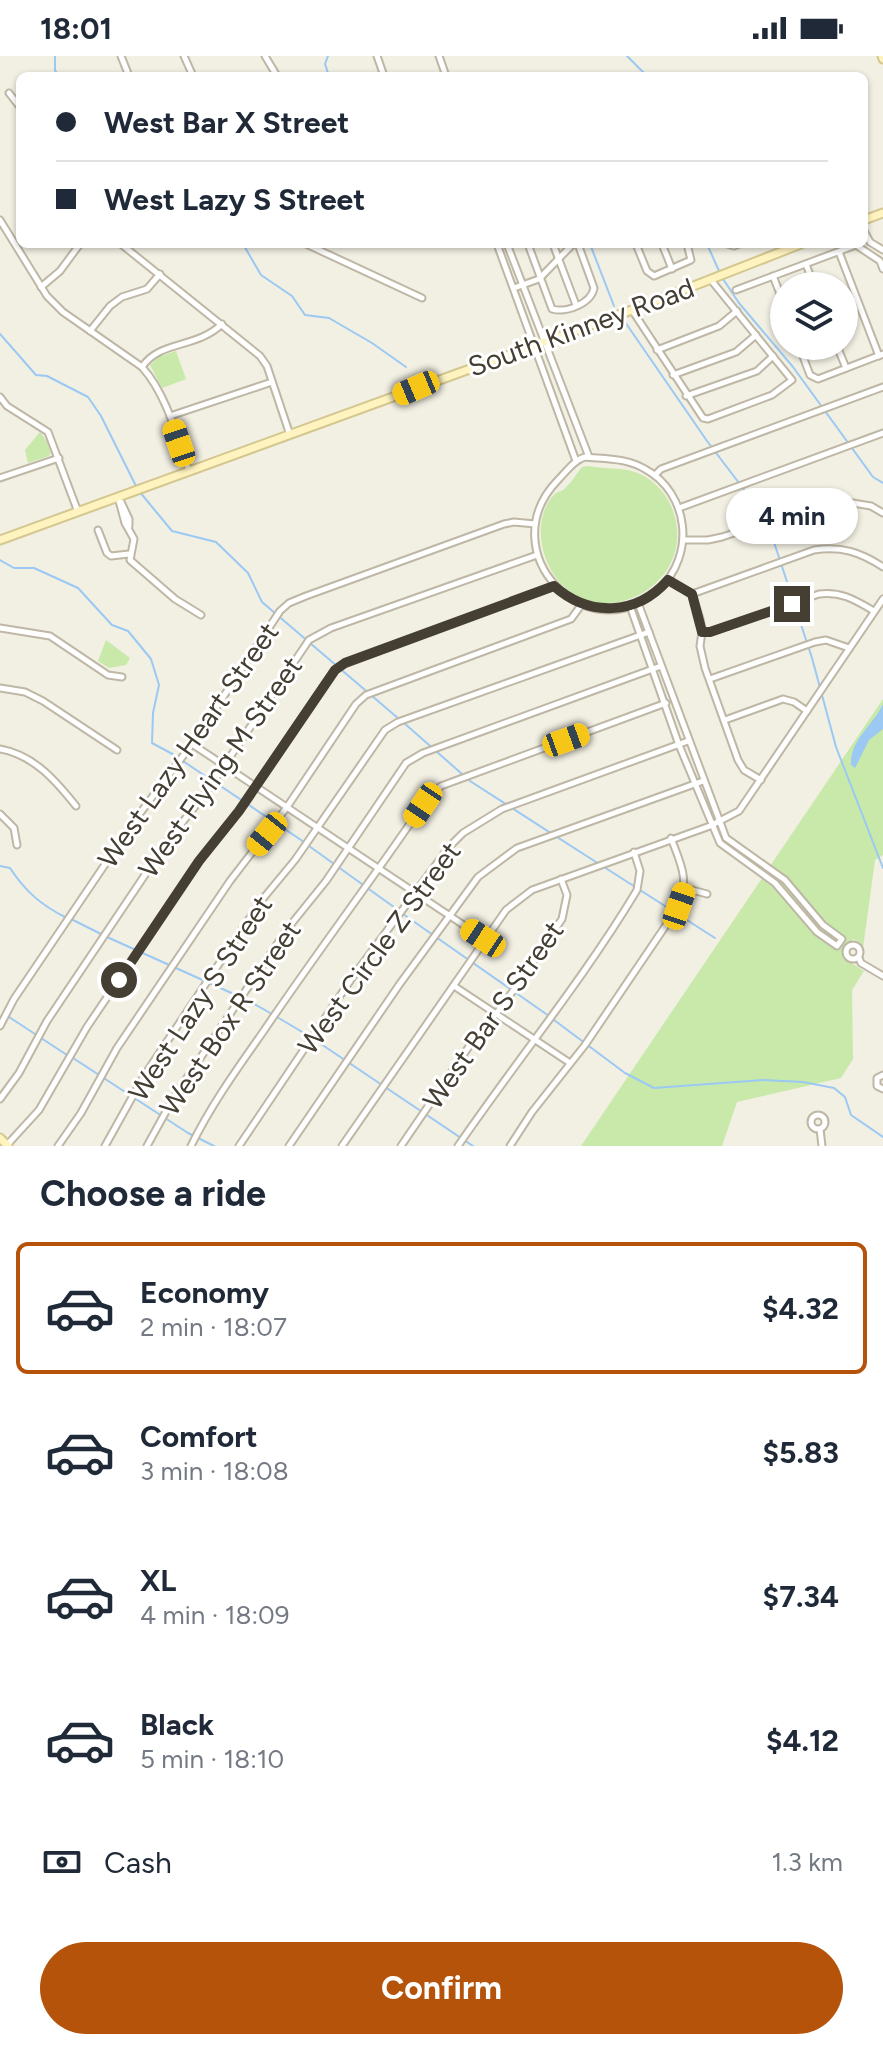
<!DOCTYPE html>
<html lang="en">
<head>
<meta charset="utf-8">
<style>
  :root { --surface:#fff; --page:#f2f2f3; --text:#1f2937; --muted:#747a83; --line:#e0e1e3; --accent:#b45309 }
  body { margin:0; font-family:Figtree,sans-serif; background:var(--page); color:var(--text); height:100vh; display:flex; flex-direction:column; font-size:30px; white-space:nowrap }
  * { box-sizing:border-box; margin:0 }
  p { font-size:26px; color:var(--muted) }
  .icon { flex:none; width:44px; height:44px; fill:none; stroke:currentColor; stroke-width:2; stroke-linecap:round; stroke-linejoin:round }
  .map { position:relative; height:1090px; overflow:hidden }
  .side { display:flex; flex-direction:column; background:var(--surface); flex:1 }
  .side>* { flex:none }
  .banner { position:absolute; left:16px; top:16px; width:852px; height:176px; border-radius:12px; box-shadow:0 2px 6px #0004; display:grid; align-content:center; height:176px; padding:0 40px; background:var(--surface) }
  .controls { position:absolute; left:770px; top:216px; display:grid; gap:16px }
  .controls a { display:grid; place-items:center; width:88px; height:88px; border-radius:50%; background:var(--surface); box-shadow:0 2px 6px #0004; font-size:40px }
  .end { position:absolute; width:36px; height:36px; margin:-18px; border:10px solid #443e33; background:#fff; box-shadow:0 0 0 4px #fff }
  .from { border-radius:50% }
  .bubble { position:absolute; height:56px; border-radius:28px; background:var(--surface); box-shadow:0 2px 6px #0004; font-size:26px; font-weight:700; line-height:56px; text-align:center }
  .car { position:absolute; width:24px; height:48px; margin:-24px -12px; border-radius:10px; box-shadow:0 0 6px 2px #0007; background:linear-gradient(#f5c518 24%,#345 0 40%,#f5c518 0 76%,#345 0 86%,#f5c518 0) }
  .banner b { display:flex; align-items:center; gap:28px; height:76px; font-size:30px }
  .banner b+b { border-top:2px solid var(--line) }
  .banner i { width:20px; height:20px; background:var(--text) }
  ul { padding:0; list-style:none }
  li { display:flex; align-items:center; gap:24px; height:132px; margin:0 16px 12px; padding:0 24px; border:4px solid transparent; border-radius:12px }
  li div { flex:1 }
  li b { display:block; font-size:30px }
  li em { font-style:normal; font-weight:700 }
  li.selected { border-color:var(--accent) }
  li>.icon { width:72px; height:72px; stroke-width:1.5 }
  h2 { padding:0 40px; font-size:36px; line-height:96px }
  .pay { display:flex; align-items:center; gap:20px; height:88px; padding:0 40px; font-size:30px }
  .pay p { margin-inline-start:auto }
  .cta { display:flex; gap:16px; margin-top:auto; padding:16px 40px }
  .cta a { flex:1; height:92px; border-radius:48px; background:var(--accent); color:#fff; font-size:32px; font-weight:700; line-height:92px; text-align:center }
  .status { display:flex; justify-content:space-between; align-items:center; height:56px; padding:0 40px; background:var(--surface); direction:ltr }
  .status svg { height:22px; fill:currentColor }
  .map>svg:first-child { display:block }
</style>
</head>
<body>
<div class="status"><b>18:01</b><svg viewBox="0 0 49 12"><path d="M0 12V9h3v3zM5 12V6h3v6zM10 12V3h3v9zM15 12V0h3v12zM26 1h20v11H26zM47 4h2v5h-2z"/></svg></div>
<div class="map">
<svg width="883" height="1090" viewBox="0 0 883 1090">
  <rect width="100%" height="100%" fill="#f2efe3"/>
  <g fill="#c8e9a9">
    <path d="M176,295L186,323L162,332L150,309L159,301Z"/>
    <path d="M40,376L46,384L51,396L49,400L28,407L25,394Z"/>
    <path d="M589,410C607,414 625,410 642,419C656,426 668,440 673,455C700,531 592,585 551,514C539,492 535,461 553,440C557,435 558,437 563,434C571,428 576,418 582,411Z"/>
    <path d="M106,584L130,602L126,609L109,612L98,605Z"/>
    <path d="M883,643V799L875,804L863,892L859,886L853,883L843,894L844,902L864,915L852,934L853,1003L841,1022L737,1046L722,1090H581Z"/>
  </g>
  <path fill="#9bc9f3" d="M883,648V673L869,684L855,712L851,709C850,683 873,670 883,648Z"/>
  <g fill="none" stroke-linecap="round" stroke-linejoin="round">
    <g stroke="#9bc9f3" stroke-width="2">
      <path d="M55,0V14L58,20"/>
      <path d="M328,0L325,8L329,20"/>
      <path d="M627,0L647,20"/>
      <path d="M243,188L261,219L292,240L305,259L329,262L372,287L406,311"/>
      <path d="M590,188L614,250"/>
      <path d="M707,188L719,215"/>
      <path d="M723,223L739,247L793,311L873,421L883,427"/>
      <path d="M625,266L707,385L739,427"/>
      <path d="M0,278L36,319L47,320L88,341L101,360L136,430"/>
      <path d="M743,432L769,471L812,602L836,691L883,812"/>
      <path d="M139,435L172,475L216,486L248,517L262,546L399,663"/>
      <path d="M0,504L14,512H34L78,532L112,569L128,575L151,603L159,629L153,657L152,687L178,701"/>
      <path d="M404,667L470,725L599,808"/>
      <path d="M183,705L211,724"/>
      <path d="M216,727L304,786"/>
      <path d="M309,790L398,854"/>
      <path d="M0,810L10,812C25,835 41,849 65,861"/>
      <path d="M604,811L715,882"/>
      <path d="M403,858L549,960"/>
      <path d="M71,863L101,878"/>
      <path d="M107,881L247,944L272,958"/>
      <path d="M9,961L67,999"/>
      <path d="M277,961L309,980"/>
      <path d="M554,964L625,1017L654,1032L763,1024L803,1026L834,1032L845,1041L851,1059L883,1081"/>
      <path d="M315,984L473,1090"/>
      <path d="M73,1002L188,1077L214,1090"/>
    </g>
    <g stroke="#beb7a5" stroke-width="9">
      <g id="street">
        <path d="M121,0L129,20"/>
        <path d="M184,0L193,20"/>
        <path d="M265,0L277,20"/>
        <path d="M377,0L384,20"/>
        <path d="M439,0L446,20"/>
        <path d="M9,37L20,51"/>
        <path d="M0,164L47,240L63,256L142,311C167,339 177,381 189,415"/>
        <path d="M864,175L870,186L883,194"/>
        <path d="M121,188L260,300L267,310L290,379"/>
        <path d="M306,188L422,242"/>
        <path d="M497,188L576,405"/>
        <path d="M507,188L589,401"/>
        <path d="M528,188L552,253C566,257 591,248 594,232L578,188"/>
        <path d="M553,188L576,249"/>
        <path d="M636,188L647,215L654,220L691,204L687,188"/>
        <path d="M662,188L672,213"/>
        <path d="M727,188L734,190L739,188"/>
        <path d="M839,196L879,300"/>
        <path d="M806,208L814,230"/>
        <path d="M773,220L784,248"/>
        <path d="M41,231L60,215L80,188"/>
        <path d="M514,232L539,223L573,188"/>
        <path d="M736,234L856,189L880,205L883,213"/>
        <path d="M632,254L703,362L708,363L772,339L792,324L711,224"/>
        <path d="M90,275L110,250L122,241L147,233L160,218"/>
        <path d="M799,290L810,319L818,323L883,298"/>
        <path d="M837,290L846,312"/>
        <path d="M657,294L719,270L737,255"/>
        <path d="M142,311C160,284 196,293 222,268"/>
        <path d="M673,319L736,296L756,279"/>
        <path d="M686,340L757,315L773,300"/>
        <path d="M0,341L7,350L48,376L78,456"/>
        <path d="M170,360L272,326"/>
        <path d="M585,401C606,403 627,402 645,413C689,437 696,499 659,533C588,599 489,495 558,424C566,416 574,404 585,401Z"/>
        <path d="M655,419L661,413L883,331"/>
        <path d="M0,422L59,402"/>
        <path d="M118,441L125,467L134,483L130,504L175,543L201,559"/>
        <path d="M121,446L129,463V470"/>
        <path d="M679,452L883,377"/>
        <path d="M98,474L107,497L111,500L129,498"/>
        <path d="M683,484H708L722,481L834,444L871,450L883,457"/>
        <path d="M668,524L692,538L700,563L702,576L700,590L705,612L738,704L744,714L761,724"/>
        <path d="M692,538L814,494C842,490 860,496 883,511"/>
        <path d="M630,550L679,689L720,787L775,827L817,876L837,890L842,883L823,869L785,824L726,782L638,547"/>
        <path d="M0,572L50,580L108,619L122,621"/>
        <path d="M702,576H710L819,538C841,535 855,544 874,555"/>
        <path d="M710,623L815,586L826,584L849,592"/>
        <path d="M0,632L25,636L43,645L117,694"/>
        <path d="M725,664L783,643L794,646L807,655"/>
        <path d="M192,688L486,884"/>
        <path d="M0,693C34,699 56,725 76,750"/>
        <path d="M0,758L14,772L17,789"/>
        <path d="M685,832L707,838"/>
        <circle cx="853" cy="896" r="7"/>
        <path d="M859,902L861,907L883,920"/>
        <path d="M454,930L570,1007"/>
        <path d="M0,970L14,943L135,764L192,688L280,555L289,547L306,540L504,468L514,466L535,468"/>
        <path d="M883,1019L877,1022V1030L883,1033"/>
        <path d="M0,1043L19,1017L47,965L167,786L207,735L309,584L331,572L537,499"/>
        <circle cx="818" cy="1066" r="7"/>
        <path d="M820,1073L822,1090"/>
        <path d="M7,1089L39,1054L87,971L199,805L239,755L335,614L345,607L554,530"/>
        <path d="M58,1090L81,1057L117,992L230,825L287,751L356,648L366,639L571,563L582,548"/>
        <path d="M105,1090L144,1020L261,845L295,804L385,674L398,666L649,576"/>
        <path d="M147,1090L174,1041L265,906L288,872L326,825L406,707L423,697L661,610"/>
        <path d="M191,1090C211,1049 237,1013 263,976C317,896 375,820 429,740L441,730L666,647"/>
        <path d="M239,1090L352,922L449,791L463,777L502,753L688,685"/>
        <path d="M289,1090L399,929L478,821L517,792L703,725"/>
        <path d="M342,1090L506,854L532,834L710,770L739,755L883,543"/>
        <path d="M401,1090L470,989L504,948L562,863L567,839L561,823"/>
        <path d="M458,1090C517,1004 583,924 637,834L640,815L634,796"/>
        <path d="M510,1090L532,1056L585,989L679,850C689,821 681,809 671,782"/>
      </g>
    </g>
    <g stroke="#d4c790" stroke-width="11">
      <g id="secondary">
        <path d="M882,0L883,3"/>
        <path d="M864,164L883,157"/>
        <path d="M0,484L632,254L801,188"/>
        <path d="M0,1082L8,1090"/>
      </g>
    </g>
    <use href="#street" stroke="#fff" stroke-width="5"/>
    <use href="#secondary" stroke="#fff4c0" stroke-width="7"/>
  </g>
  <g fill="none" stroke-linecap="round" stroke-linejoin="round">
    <path stroke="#443e33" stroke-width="10" d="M119,924L199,805L239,755L335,614L345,607L554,530C589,561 636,560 668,524L692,538L702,576H710L792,548"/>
  </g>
  <g text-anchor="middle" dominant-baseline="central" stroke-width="6" stroke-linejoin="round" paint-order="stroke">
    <g font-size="28" fill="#443e33" stroke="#fff">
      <text transform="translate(581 271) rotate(-20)">South Kinney Road</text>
      <text transform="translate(188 689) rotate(-55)">West Lazy Heart Street</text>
      <text transform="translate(220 711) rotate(-55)">West Flying M Street</text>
      <text transform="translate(379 892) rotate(-54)">West Circle Z Street</text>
      <text transform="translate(200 942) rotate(-57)">West Lazy S Street</text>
      <text transform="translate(493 959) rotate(-55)">West Bar S Street</text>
      <text transform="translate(230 962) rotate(-56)">West Box R Street</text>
    </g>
  </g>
</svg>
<div class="controls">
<a><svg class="icon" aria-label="layers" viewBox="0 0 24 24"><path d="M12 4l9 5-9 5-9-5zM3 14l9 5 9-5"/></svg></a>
</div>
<i class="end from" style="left:119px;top:924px"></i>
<i class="end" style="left:792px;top:548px"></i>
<div class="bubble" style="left:726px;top:432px;width:132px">4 min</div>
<i class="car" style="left:416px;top:332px;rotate:247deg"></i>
<i class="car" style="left:179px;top:387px;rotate:341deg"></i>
<i class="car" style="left:566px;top:684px;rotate:70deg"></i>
<i class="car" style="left:423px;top:749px;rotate:214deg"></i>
<i class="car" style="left:267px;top:778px;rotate:219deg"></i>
<i class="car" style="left:679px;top:850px;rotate:19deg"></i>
<i class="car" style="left:483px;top:882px;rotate:303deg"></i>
<div class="banner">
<b><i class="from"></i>West Bar X Street</b>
<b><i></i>West Lazy S Street</b>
</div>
</div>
<section class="side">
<h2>Choose a ride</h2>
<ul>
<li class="selected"><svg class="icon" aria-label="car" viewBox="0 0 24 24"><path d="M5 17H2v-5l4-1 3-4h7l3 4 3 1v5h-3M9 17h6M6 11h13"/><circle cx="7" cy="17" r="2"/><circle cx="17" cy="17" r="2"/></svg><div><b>Economy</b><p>2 min · 18:07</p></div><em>$4.32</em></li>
<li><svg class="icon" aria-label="car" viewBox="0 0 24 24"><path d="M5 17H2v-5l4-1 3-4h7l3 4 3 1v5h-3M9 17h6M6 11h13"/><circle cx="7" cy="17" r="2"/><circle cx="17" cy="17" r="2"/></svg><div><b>Comfort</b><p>3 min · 18:08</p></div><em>$5.83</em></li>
<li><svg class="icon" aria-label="car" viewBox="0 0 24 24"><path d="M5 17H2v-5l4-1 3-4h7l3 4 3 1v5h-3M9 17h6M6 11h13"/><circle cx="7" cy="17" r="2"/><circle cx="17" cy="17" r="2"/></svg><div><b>XL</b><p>4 min · 18:09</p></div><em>$7.34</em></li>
<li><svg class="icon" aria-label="car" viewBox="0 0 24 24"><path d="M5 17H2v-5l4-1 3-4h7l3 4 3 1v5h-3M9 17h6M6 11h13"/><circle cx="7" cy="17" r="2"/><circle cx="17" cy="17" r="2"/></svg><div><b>Black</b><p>5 min · 18:10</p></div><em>$4.12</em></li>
</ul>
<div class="pay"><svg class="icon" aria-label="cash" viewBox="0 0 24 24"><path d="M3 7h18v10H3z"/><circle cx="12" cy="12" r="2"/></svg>Cash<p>1.3 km</p></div>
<div class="cta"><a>Confirm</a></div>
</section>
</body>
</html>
